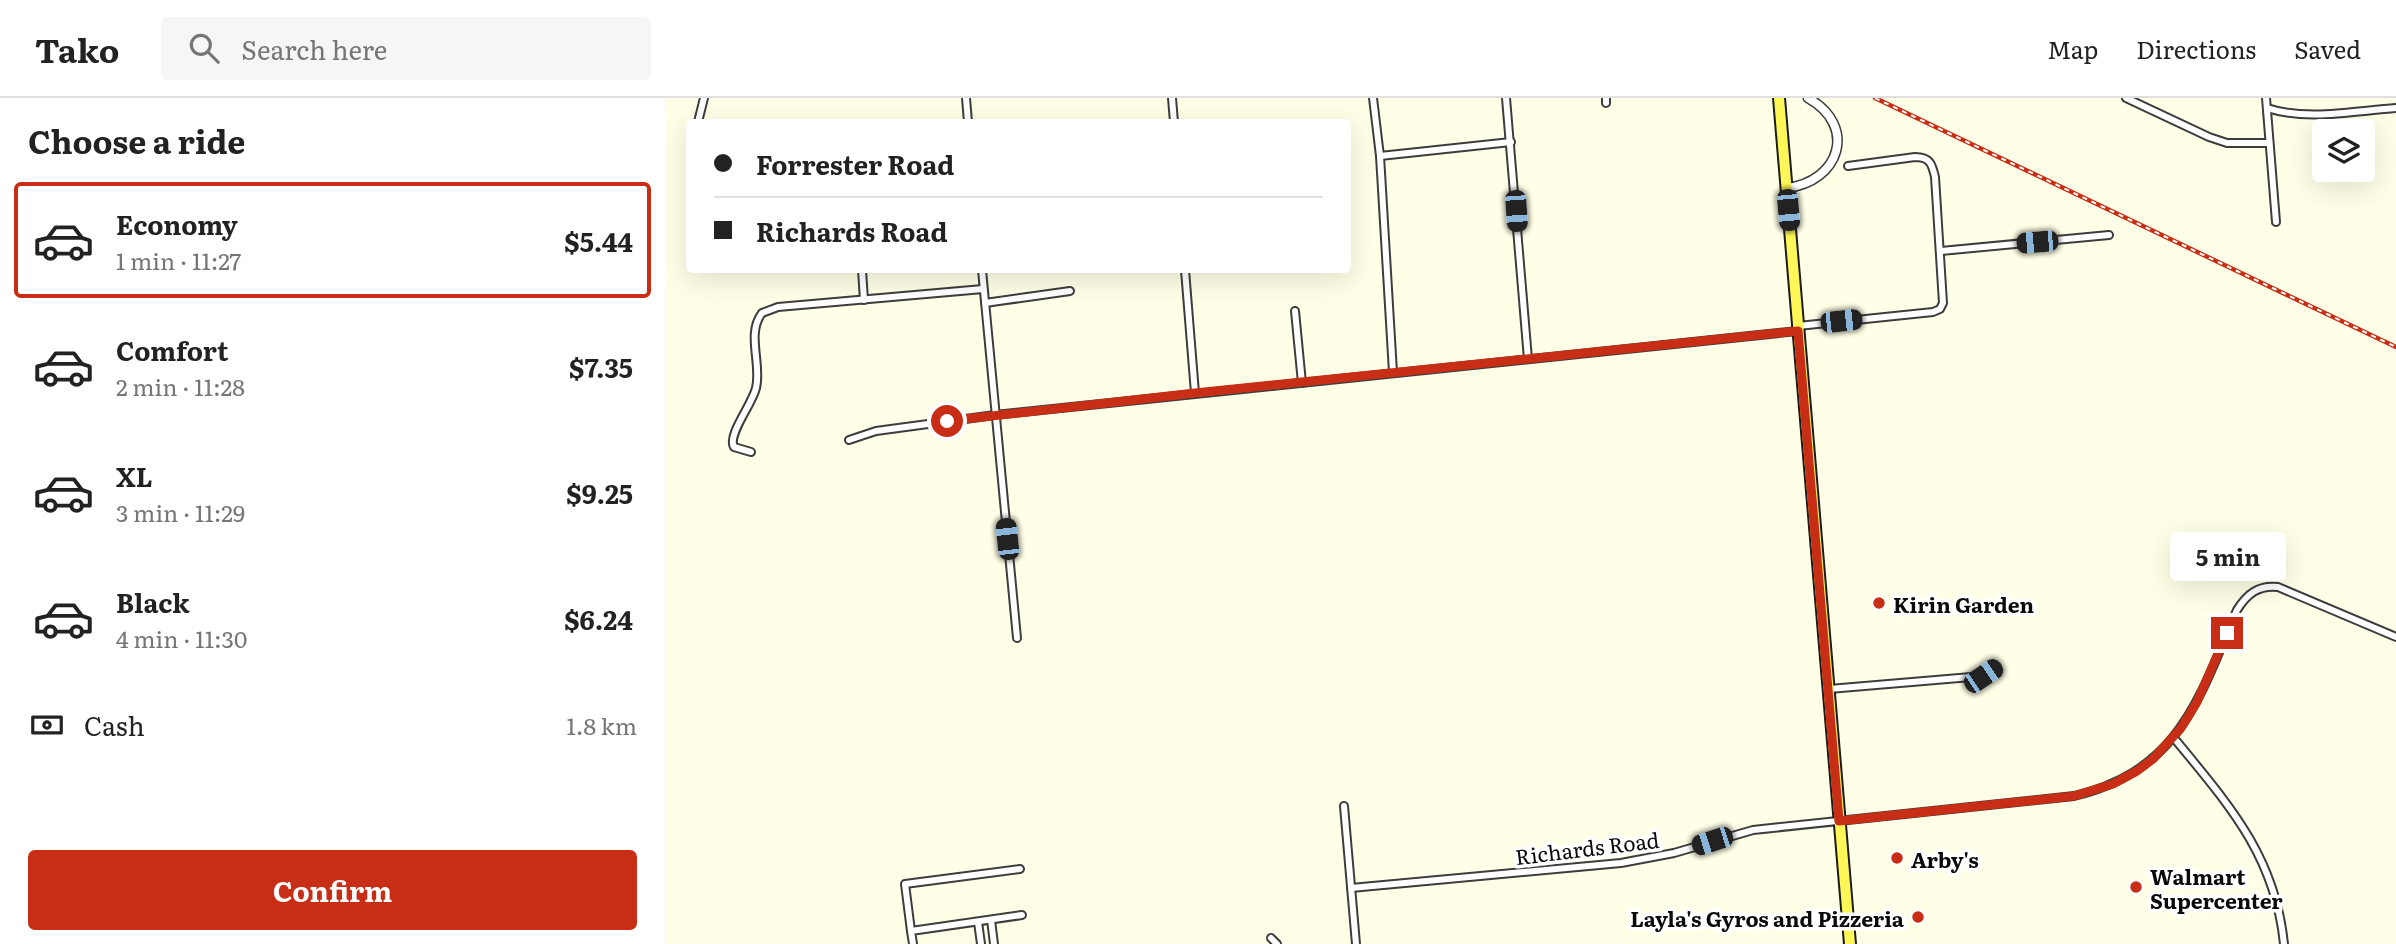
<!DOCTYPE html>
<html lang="en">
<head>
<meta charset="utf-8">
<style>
  :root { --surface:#fff; --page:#f6f6f6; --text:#222; --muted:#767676; --line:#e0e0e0; --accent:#c72e15 }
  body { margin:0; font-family:Literata,serif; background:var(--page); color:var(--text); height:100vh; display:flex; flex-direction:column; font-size:26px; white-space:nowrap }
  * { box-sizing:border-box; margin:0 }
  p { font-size:23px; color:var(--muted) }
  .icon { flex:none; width:38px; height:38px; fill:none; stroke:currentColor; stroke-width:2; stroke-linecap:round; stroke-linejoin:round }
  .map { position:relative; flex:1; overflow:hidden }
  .sheet { display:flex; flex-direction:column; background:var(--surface); width:665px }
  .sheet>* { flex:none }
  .banner { position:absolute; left:21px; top:21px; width:665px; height:154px; border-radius:7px; box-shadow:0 7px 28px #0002; display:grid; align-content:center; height:154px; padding:0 28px; background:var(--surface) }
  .fabs { position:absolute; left:1647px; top:21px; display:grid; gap:14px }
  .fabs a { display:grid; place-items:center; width:63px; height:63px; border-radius:7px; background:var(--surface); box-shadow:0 7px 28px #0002; font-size:35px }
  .end { position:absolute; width:32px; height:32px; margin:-16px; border:9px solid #c72e15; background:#fff; box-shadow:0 0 0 4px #fff }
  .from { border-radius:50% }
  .bubble { position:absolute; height:49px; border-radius:7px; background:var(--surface); box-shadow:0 7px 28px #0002; font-size:23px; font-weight:700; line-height:49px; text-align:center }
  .car { position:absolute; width:21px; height:42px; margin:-21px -10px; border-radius:9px; box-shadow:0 0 5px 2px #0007; background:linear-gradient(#222 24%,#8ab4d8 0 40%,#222 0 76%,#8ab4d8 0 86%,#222 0) }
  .banner b { display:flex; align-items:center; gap:24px; height:66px; font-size:26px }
  .banner b+b { border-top:2px solid var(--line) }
  .banner i { width:18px; height:18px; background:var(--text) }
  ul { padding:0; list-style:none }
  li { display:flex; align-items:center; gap:21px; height:116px; margin:0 14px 10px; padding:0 14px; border:4px solid transparent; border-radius:7px }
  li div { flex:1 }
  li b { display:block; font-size:26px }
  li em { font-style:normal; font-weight:700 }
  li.current { border-color:var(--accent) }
  li>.icon { width:63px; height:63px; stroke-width:1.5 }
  h2 { padding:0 28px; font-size:32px; line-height:84px }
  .pay { display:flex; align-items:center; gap:18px; height:77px; padding:0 28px; font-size:26px }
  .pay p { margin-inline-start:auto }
  .cta { display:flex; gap:14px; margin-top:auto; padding:14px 28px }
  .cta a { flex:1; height:80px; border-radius:7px; background:var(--accent); color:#fff; font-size:28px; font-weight:700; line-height:80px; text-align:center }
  header { display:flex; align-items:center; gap:42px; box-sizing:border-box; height:98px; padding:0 35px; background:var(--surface); border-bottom:2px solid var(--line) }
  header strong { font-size:33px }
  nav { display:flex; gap:38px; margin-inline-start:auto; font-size:24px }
  .search { width:490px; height:63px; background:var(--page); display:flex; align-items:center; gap:18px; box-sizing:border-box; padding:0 24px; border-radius:7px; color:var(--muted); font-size:26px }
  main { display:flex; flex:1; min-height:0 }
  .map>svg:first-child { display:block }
</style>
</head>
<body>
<header>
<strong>Tako</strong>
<div class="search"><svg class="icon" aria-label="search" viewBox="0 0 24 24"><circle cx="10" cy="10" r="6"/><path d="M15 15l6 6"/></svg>Search here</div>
<nav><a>Map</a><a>Directions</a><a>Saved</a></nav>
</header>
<main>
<section class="sheet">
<h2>Choose a ride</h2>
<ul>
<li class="current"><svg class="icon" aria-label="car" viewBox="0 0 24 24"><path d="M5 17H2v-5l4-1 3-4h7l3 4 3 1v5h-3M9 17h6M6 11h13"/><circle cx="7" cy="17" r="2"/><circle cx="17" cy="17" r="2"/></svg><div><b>Economy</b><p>1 min · 11:27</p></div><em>$5.44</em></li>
<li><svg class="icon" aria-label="car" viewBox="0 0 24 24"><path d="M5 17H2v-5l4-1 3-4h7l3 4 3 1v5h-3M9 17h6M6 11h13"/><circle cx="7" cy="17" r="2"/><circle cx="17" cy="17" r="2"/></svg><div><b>Comfort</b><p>2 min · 11:28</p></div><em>$7.35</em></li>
<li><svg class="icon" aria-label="car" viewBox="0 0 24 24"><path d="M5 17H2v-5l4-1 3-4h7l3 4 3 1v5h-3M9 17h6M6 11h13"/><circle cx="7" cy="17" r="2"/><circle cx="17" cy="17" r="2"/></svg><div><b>XL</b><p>3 min · 11:29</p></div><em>$9.25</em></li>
<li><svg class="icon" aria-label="car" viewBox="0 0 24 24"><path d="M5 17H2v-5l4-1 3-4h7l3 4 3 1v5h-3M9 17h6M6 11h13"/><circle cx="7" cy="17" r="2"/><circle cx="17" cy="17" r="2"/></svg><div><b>Black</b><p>4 min · 11:30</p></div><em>$6.24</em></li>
</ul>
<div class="pay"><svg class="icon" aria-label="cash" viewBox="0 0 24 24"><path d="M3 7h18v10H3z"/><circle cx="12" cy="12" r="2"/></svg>Cash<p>1.8 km</p></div>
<div class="cta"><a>Confirm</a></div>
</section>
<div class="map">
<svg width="1731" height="846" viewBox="0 0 1731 846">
  <rect width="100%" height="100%" fill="#ffffe7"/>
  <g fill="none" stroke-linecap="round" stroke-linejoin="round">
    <g stroke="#3d3d3d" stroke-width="10">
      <g id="minor">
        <path d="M301,0L303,24"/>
        <path d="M507,0L509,24"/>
        <path d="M708,0L715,58L728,274"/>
        <path d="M841,0L863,261"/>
        <path d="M941,0V5"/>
        <path d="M1461,0L1544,39L1562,45H1604"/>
        <path d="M1601,0L1611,124"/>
        <path d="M1602,10C1642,23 1689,13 1731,10"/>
        <path d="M33,24L39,0"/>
        <path d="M715,58L846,44"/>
        <path d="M1276,153L1444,137"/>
        <path d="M197,172L199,202"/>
        <path d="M317,172L352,540"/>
        <path d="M520,172L530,295"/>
        <path d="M320,205L405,193"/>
        <path d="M630,213L637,285"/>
        <path d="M1133,228L1268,214L1275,211L1278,205L1270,79C1267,66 1265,59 1250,59L1183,68"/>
        <path d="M184,342L211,333L330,317L1133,233"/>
        <path d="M86,354L69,349C62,337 87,307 91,290C97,266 81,236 97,215L113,209L318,191"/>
        <path d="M1164,591L1318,578L1332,569"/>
        <path d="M1509,640C1563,706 1610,757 1619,846"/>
        <path d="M679,708L691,846"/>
        <path d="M686,790L956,765L1009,755L1088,732L1409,698C1515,673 1534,600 1572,512C1582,496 1593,487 1613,489L1731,539"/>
        <path d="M326,822L329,846"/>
        <path d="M313,824L316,846"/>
        <path d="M246,833L240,786L355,771"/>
        <path d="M606,840L612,846"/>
        <path d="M248,846L246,833L357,817"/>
      </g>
    </g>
    <g stroke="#3d3d3d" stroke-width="11">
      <path id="tertiary" d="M1121,90C1175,84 1193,28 1143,0"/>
    </g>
    <g stroke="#1b1b1b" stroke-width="14">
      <path id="primary" d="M1114,0L1185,846"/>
    </g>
    <use href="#minor" stroke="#fff" stroke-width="6"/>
    <use href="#tertiary" stroke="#fff" stroke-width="8"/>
    <use href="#primary" stroke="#fff657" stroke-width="10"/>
    <g stroke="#c72e15" stroke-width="4.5">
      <path id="rail" d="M1210,0L1731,249"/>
    </g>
    <use href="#rail" stroke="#fff" stroke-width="2" stroke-dasharray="5" stroke-linecap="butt"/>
  </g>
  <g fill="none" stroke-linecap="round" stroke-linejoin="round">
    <path stroke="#c72e15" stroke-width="9" d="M282,323L530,295L1133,233L1174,723L1409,698L1448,686L1472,673L1488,661L1516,630L1532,604L1562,535"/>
  </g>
  <g fill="#c72e15" stroke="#fff" stroke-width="2.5">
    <circle cx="1214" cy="505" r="7"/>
    <circle cx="1232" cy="760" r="7"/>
    <circle cx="1471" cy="789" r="7"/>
    <circle cx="1253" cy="819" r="7"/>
  </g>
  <g text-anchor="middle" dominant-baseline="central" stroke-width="7" stroke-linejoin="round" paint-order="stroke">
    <g font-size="21" font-weight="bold" fill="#0a0a0a" stroke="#fff" text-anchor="start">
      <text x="1228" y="505">Kirin Garden</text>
      <text x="1246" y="760">Arby's</text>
      <text x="1485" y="777">Walmart<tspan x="1485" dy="24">Supercenter</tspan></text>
      <text x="1239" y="819" text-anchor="end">Layla's Gyros and Pizzeria</text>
    </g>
    <g font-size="21" fill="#0a0a0a" stroke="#fff">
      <text transform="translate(922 749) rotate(-7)">Richards Road</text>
    </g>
  </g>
</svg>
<div class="fabs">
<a><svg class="icon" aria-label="layers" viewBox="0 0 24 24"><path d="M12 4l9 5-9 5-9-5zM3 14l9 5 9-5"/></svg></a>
</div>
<i class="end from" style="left:282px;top:323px"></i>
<i class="end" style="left:1562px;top:535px"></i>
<div class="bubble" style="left:1505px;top:434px;width:116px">5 min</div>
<i class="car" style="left:1123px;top:112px;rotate:175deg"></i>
<i class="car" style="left:851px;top:113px;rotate:176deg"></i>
<i class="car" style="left:1372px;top:144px;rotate:265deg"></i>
<i class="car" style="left:1176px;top:223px;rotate:84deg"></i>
<i class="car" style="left:342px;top:441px;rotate:354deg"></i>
<i class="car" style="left:1318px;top:578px;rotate:56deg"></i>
<i class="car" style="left:1047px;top:743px;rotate:252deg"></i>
<div class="banner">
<b><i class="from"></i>Forrester Road</b>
<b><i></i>Richards Road</b>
</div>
</div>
</main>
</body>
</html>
